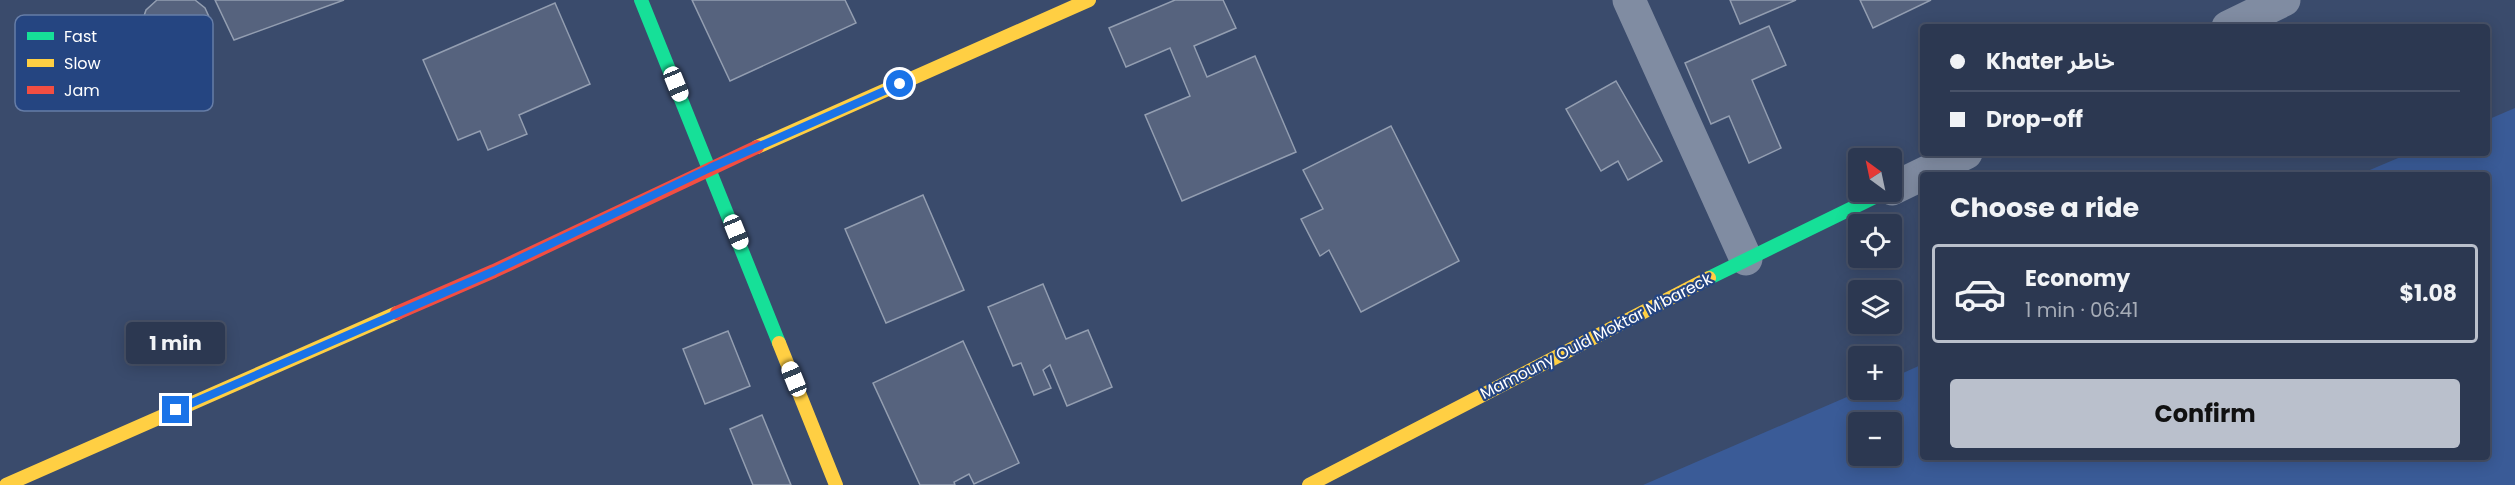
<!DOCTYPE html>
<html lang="en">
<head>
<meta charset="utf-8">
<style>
  :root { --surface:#2c3851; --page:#343f58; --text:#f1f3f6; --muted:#a6acb7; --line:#485268; --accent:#bac0cc }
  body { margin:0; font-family:Poppins,"Noto Sans Arabic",sans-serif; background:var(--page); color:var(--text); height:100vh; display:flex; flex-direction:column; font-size:22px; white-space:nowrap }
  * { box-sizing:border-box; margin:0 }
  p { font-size:20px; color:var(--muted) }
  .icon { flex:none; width:33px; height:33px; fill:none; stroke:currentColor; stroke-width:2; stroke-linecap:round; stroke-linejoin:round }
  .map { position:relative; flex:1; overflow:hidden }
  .details { position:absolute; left:1920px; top:172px; width:570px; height:288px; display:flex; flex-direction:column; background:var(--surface); border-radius:6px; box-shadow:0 3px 15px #0003,0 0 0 2px var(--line) }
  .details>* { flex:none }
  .top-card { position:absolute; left:1920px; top:24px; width:570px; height:132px; border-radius:6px; box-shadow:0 3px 15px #0003,0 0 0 2px var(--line); display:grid; align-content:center; height:132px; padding:0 30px; background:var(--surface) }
  .needle { width:39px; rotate:327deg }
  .buttons { position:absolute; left:1848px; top:148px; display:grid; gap:12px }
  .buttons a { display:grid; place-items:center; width:54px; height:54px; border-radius:6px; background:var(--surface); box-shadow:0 3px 15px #0003,0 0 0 2px var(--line); font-size:30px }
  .end { position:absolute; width:27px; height:27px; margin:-14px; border:8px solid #1a73e8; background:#fff; box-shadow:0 0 0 3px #fff }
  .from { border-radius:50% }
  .bubble { position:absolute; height:42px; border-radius:6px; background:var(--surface); box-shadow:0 3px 15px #0003,0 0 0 2px var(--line); font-size:20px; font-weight:700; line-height:42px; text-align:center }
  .car { position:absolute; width:18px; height:36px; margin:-18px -9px; border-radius:8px; box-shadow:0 0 4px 2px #0007; background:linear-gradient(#fff 24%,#345 0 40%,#fff 0 76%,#345 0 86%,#fff 0) }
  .top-card b { display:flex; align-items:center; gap:21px; height:57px; font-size:22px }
  .top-card b+b { border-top:2px solid var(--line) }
  .top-card i { width:15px; height:15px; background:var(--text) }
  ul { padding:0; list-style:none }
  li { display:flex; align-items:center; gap:18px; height:99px; margin:0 12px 9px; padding:0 18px; border:3px solid transparent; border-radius:6px }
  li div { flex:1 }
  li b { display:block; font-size:22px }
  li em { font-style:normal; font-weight:700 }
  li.selected { border-color:var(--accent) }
  li>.icon { width:54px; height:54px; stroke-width:1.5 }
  h2 { padding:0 30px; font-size:27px; line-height:72px }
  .primary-button { display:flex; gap:12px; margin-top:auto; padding:12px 30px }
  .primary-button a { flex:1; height:69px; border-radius:6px; background:var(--accent); color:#111; font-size:24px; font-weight:700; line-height:69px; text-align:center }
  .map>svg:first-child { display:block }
</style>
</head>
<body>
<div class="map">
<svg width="2515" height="485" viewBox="0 0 2515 485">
  <rect width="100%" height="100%" fill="#3a4b6c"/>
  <path fill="#3a5b97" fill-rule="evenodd" d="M2515,108V485H1643L1863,390H1892V378L1923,364V458H2487V176L2358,175L2410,153H2487V120ZM1858,423H1892V456H1858Z"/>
  <g fill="#56637e" stroke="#939eb1" stroke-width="1.5">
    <path d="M157,0H195L205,8L210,19L211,30L203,51L194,58L183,63L161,61L152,54L145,45L141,34L142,22L146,10Z"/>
    <path d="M215,0H344L234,40Z"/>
    <path d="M692,0H845L856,23L730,81Z"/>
    <path d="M1175,0H1223L1236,28L1194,46L1207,77L1255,56L1296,152L1182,201L1145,115L1190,96L1170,48L1126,67L1109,28Z"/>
    <path d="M1730,0H1796L1740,24Z"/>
    <path d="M1860,0H1931L1873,28Z"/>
    <path d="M555,3L590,84L519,115L527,134L488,150L480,131L458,140L423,60Z"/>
    <path d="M1769,26L1786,65L1752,80L1781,148L1749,163L1729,116L1711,124L1685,63Z"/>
    <path d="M1616,81L1662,161L1628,180L1618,161L1601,171L1566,109Z"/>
    <path d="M1391,126L1459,261L1361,312L1329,250L1320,256L1301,219L1323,209L1303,170Z"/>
    <path d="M923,195L964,290L886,323L845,229Z"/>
    <path d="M1043,284L1066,339L1088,330L1112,387L1067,406L1050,365L1043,370L1051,388L1034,395L1021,363L1013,366L988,307Z"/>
    <path d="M728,331L750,386L705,404L683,349Z"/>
    <path d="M963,341L1019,463L974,484L969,474L954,482L955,485H920L873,383Z"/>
    <path d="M762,415L791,485H753L730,429Z"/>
  </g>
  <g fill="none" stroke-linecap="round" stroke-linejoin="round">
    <g stroke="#808ca2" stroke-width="33">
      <path d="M1629,0L1746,259"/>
      <path d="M2228,27L2284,0"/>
      <path d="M1892,189L1966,153"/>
    </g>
    <g stroke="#16e098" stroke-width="14">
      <path d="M641,0L779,343"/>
      <path d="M1709,278L1885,192"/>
    </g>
    <g stroke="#ffcf43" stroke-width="14">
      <path d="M757,147L1089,0"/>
      <path d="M779,343L836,485"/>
      <path d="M6,485L397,313"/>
      <path d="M1309,485L1709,278"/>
    </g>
    <path stroke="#f24e42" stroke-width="14" d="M397,313L494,271L757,147"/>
  </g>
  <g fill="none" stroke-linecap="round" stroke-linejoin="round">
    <path stroke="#1a73e8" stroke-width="8" d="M176,410L494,271L710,168L900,84"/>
  </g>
  <g text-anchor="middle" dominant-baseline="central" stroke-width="4.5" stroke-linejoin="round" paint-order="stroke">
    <g font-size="16" fill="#fff" stroke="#254581">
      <text transform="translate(1596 336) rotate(-27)">Mamouny Ould Moktar M'bareck</text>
    </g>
  </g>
  <rect x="15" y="15" width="198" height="96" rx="9" fill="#254581" stroke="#667da7" stroke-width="1.5"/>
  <rect x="27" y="32" width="27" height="8" fill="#16e098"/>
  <rect x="27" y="59" width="27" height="8" fill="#ffcf43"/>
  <rect x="27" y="86" width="27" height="8" fill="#f24e42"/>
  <g font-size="16" fill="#fff">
    <text x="64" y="42">Fast</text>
    <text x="64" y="69">Slow</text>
    <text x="64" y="96">Jam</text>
  </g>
</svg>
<div class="buttons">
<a><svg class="needle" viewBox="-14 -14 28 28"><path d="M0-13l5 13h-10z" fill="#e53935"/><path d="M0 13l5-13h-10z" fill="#a6acb7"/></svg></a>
<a><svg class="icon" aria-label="locate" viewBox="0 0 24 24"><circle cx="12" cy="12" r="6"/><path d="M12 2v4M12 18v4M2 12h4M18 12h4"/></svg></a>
<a><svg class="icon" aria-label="layers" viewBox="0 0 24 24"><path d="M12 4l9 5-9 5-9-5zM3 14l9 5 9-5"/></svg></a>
<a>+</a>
<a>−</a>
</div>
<i class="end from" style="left:900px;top:84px"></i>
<i class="end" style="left:176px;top:410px"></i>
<div class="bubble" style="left:126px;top:322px;width:99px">1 min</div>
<i class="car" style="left:676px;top:84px;rotate:158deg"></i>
<i class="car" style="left:736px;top:232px;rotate:158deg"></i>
<i class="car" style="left:794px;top:379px;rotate:338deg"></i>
<div class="top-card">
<b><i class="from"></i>Khater خاطر</b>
<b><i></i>Drop-off</b>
</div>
<section class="details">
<h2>Choose a ride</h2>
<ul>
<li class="selected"><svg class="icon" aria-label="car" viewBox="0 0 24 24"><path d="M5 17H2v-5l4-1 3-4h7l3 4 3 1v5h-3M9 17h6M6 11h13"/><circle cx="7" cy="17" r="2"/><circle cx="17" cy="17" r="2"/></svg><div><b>Economy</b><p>1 min · 06:41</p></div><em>$1.08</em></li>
</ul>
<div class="primary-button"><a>Confirm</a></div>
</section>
</div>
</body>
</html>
